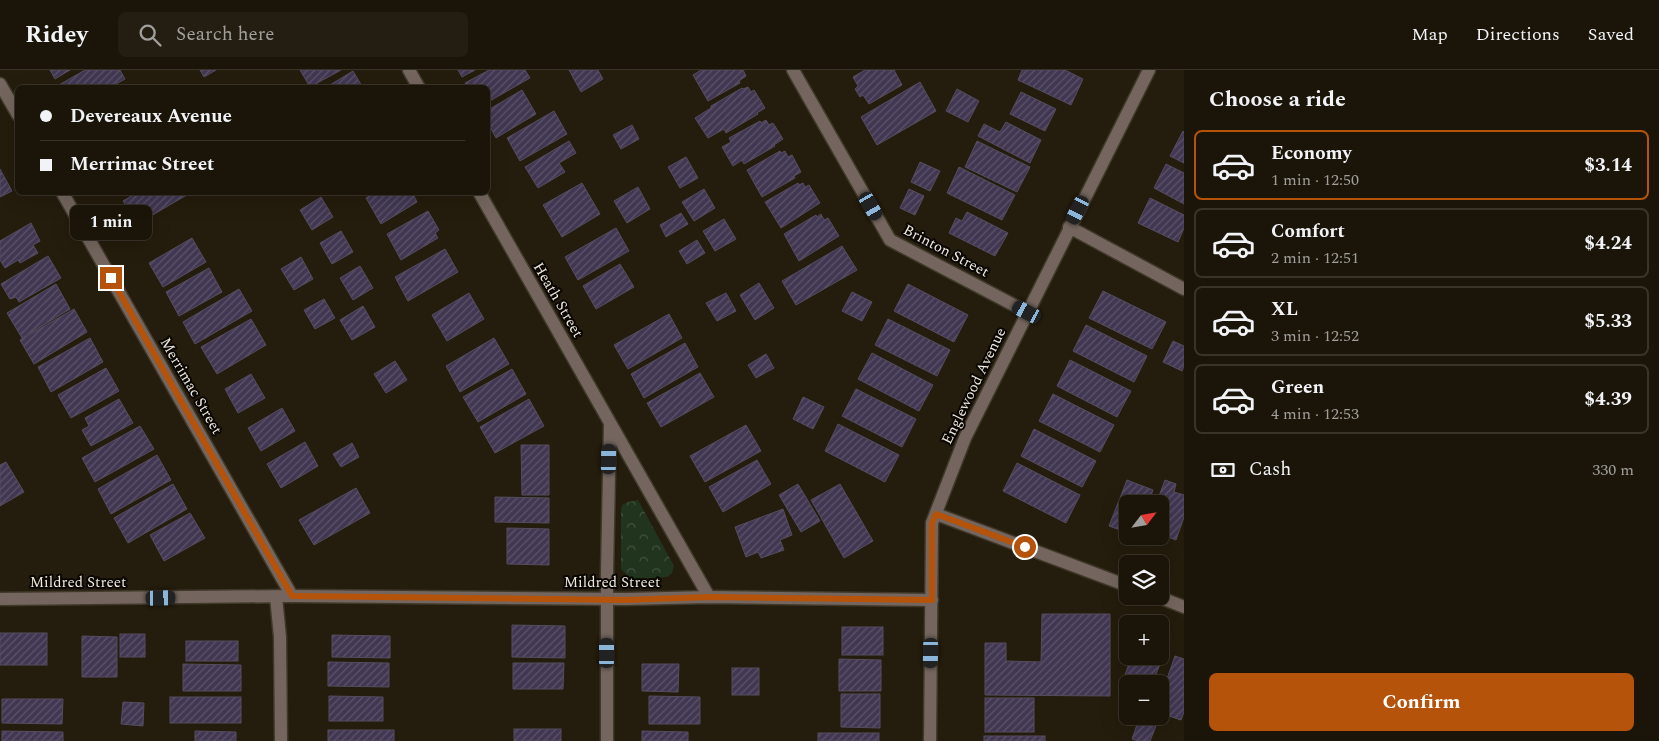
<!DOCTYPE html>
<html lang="en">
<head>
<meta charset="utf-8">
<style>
  :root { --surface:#1b1509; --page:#241e12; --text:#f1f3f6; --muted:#a09f9c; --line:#39342a; --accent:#b45309 }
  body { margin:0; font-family:Spectral,serif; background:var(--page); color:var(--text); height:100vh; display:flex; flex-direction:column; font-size:19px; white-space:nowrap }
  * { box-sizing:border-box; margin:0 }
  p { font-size:16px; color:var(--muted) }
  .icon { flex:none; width:28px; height:28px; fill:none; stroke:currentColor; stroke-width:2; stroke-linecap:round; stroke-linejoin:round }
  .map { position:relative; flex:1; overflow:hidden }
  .details { display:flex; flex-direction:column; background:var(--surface); width:475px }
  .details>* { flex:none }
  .banner { position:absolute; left:15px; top:15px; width:475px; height:110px; border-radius:8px; box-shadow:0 5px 20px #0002,0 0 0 1px var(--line); display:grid; align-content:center; height:110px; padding:0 25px; background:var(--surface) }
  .needle { width:32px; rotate:59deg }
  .fabs { position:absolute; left:1119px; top:425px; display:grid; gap:10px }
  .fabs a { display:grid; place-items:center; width:50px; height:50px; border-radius:8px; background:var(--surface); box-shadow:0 5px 20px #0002,0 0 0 1px var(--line); font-size:25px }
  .end { position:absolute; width:22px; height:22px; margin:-11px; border:6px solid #b45309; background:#fff; box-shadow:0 0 0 2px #fff }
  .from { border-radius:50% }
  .bubble { position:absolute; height:35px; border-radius:8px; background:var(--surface); box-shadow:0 5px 20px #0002,0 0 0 1px var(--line); font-size:16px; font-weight:700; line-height:35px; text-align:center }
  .car { position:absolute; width:15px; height:30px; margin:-15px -8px; border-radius:6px; box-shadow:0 0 4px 1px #0007; background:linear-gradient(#222 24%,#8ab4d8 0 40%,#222 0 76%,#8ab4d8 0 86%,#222 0) }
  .banner b { display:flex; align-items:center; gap:18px; height:48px; font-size:19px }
  .banner b+b { border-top:1px solid var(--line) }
  .banner i { width:12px; height:12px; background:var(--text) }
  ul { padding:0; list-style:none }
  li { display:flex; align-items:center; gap:15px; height:70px; margin:0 10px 8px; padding:0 15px; border:2px solid var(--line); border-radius:8px }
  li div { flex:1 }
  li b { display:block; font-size:19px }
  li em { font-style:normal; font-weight:700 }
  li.current { border-color:var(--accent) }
  li>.icon { width:45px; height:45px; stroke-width:1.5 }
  h2 { padding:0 25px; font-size:22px; line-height:60px }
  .pay { display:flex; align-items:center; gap:12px; height:55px; padding:0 25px; font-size:19px }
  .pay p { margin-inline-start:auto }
  .primary-button { display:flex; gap:10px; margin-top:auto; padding:10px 25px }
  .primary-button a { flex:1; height:58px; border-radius:8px; background:var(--accent); color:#fff; font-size:20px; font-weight:700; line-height:58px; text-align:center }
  header { display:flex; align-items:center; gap:30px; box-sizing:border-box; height:70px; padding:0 25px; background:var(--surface); border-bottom:1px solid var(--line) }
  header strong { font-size:24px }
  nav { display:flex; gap:28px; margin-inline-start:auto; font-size:18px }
  .search { width:350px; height:45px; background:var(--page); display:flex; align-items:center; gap:12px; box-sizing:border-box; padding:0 18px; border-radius:8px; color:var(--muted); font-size:19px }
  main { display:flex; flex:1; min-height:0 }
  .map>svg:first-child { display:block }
</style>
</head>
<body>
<header>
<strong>Ridey</strong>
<div class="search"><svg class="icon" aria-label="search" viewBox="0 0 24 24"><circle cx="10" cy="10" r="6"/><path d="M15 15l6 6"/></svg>Search here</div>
<nav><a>Map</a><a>Directions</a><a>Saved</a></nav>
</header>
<main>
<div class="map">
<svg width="1184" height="671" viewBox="0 0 1184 671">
  <defs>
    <pattern id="forest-crowns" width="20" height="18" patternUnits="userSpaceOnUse" patternTransform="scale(1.25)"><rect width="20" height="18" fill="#21351e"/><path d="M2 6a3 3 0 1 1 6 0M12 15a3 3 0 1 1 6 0" fill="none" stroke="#42523e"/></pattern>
    <pattern id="building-hatch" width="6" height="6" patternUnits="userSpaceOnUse" patternTransform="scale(1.25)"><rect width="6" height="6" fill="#413752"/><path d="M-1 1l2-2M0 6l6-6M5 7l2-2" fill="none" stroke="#5d546a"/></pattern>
  </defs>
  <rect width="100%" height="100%" fill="#241c0c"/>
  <path fill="url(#forest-crowns)" d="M638,430L674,496L672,503L667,507L633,509L629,507L621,499V441L622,435L628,432Z"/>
  <g fill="url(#building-hatch)" stroke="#544d5f">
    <path d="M50,0H70L55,9Z"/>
    <path d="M85,0H120L125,9L109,18H60L59,15Z"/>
    <path d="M200,0H216L204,7Z"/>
    <path d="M300,0H341L310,17Z"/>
    <path d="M458,0H475L462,7Z"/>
    <path d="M489,0H525L530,8L488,32V18H467L465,13Z"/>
    <path d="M569,0H598L603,9L581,22Z"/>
    <path d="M701,0H743L746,6L739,11L740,13L708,31L693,5Z"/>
    <path d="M865,0H894L902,15L869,34L863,25L860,27L855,19L858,16L853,7Z"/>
    <path d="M1022,0H1065L1083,9L1071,35L1018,10Z"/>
    <path d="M353,1L363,18H325Z"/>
    <path d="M920,12L936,41L877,75L861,47Z"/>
    <path d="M748,17L751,22L754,20L765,38L757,43L758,44L726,63L724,59L708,68L695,48L711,38V36L742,18L743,19Z"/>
    <path d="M957,19L979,31L968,52L946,41Z"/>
    <path d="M522,20L536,44L496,68L488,53V40Z"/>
    <path d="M1021,22L1056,39L1045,61L1010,44Z"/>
    <path d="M554,41L567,64L520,91L507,68Z"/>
    <path d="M766,50L769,55L773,53L783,69L774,75L775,76L744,94L742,90L733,96L722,77L731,72L729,68L760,51L761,53Z"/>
    <path d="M1006,52L1041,70L1030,93L978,66L984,54L1000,62Z"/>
    <path d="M632,55L639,69L621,79L613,65Z"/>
    <path d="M1183,61L1184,62V93L1170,86Z"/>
    <path d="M569,71L576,83L559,93L565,102L538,118L525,97Z"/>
    <path d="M977,71L1030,97L1017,122L965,97Z"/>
    <path d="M780,81L781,83L785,81L788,87L792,85L801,102L794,106L795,108L762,127L747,100Z"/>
    <path d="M686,87L698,108L680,118L668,97Z"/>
    <path d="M920,92L940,101L930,121L911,112Z"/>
    <path d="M1166,94L1184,103V134L1154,118Z"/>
    <path d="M959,97L1015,125L1002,150L947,123Z"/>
    <path d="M0,99L12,121L0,127Z"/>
    <path d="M582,113L600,144L562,167L543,135Z"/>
    <path d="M798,113L799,115L803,113L805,117L809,115L820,133L781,158L765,132Z"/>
    <path d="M638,117L650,139L627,153L614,131Z"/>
    <path d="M704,119L715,138L694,151L682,132Z"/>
    <path d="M909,119L924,126L915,145L900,138Z"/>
    <path d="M138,122H192L137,154L123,131Z"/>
    <path d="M375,122H412L417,132L381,154L366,128Z"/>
    <path d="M321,127L333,147L312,160L300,140Z"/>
    <path d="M1150,128L1184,145V158L1178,172L1138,153Z"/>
    <path d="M428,141L439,160L435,163L438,168L401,190L387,164Z"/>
    <path d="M967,142L1008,163L995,186L949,163L956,148L962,151Z"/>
    <path d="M681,143L688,154L666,167L660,155Z"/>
    <path d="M821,144L824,150L828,148L839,166L799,191L784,164L816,145L817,147Z"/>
    <path d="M724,149L736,169L715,181L703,161Z"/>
    <path d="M31,153L40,171L33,175L38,183L20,193L18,190L5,198L0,190V171Z"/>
    <path d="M616,158L629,181L578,210L565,187Z"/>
    <path d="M341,161L353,182L332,194L320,173Z"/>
    <path d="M192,168L206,192L163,217L149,193Z"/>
    <path d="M697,170L705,183L687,194L679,181Z"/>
    <path d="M842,176L857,200L796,235L782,211Z"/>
    <path d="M445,179L458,202L408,231L395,207Z"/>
    <path d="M48,186L61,208L19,232L16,227L10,229L1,214Z"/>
    <path d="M301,187L313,209L294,220L281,199Z"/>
    <path d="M620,194L634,217L596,239L583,216Z"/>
    <path d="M360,196L373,218L353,230L340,208Z"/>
    <path d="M209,198L222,222L179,246L166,222Z"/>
    <path d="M759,213L774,238L755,250L740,225Z"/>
    <path d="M56,214L70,239L22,268L7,243Z"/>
    <path d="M908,214L968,245L954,272L894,241Z"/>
    <path d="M239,219L252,241L195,274L183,252Z"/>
    <path d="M1103,221L1166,252L1152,279L1089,248Z"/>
    <path d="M852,222L872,232L862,251L842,241Z"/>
    <path d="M469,223L484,249L447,271L432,245Z"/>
    <path d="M726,223L736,241L717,251L706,233Z"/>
    <path d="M324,229L335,248L315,259L304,240Z"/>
    <path d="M363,236L375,257L352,270L340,250Z"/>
    <path d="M74,239L87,262L34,294L20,270Z"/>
    <path d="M669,244L682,268L628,299L614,275Z"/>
    <path d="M251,249L266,275L217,304L201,277Z"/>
    <path d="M888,249L950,280L937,306L875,275Z"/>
    <path d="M1086,255L1147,286L1134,312L1073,281Z"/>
    <path d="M90,268L103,292L51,322L38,297Z"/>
    <path d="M494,268L509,294L460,322L446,296Z"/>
    <path d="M1173,271L1184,276V296L1182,301L1163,292Z"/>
    <path d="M685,273L698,297L644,328L631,304Z"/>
    <path d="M872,283L933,315L919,341L858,309Z"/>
    <path d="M766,284L774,298L756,308L748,295Z"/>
    <path d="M1070,290L1131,321L1117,347L1057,316Z"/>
    <path d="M395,291L407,310L386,323L374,304Z"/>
    <path d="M106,298L119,321L71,348L58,325Z"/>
    <path d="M512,299L526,324L478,352L463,327Z"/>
    <path d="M700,303L714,327L661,357L647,333Z"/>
    <path d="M251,304L265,328L238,343L225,319Z"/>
    <path d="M856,319L916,349L902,377L842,346Z"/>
    <path d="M1053,324L1114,355L1100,382L1039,351Z"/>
    <path d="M803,327L824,337L813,359L793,349Z"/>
    <path d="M119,329L133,353L91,376L82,360L89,356L85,348Z"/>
    <path d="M529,329L544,356L495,383L480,357Z"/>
    <path d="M282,338L295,361L261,381L248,358Z"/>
    <path d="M838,354L899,385L885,412L825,381Z"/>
    <path d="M746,355L761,381L705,412L690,386Z"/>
    <path d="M140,356L154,379L95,412L82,388Z"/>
    <path d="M1034,359L1096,391L1082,417L1021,386Z"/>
    <path d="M305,372L318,396L281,418L267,394Z"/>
    <path d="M352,373L359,387L341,397L333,384Z"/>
    <path d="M521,375H549V425H522Z"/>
    <path d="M157,385L171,410L111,444L98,419Z"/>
    <path d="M757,390L771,414L723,442L709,417Z"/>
    <path d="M6,392L24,422L0,436V395Z"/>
    <path d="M1017,393L1080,425L1066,453L1003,421Z"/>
    <path d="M1127,410L1153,420L1148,434H1128V463L1109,456Z"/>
    <path d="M1165,410L1176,414L1174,422L1184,425V447L1176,470L1160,464V434H1156Z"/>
    <path d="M173,414L187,439L128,473L114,448Z"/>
    <path d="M798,414L820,451L801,462L779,425Z"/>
    <path d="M840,414L873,471L844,488L811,430Z"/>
    <path d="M356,418L370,443L314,475L299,450Z"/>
    <path d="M495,427L549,428V453L495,452Z"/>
    <path d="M783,439L792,465L780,470L784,480L761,488L758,482L746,487L735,457Z"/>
    <path d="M190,443L205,468L164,491L150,465Z"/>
    <path d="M507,458L549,459V495L507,494Z"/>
    <path d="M1042,544H1110V626L985,625V573H1006V591L1041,592Z"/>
    <path d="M512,555L565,556V588L512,587Z"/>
    <rect x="842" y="557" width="41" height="28"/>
    <rect x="0" y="563" width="47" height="32"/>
    <rect x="120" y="564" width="25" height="23"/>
    <path d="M332,565L390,566V588L332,587Z"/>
    <path d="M82,566L117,567V607H82Z"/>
    <rect x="186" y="571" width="52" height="20"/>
    <path d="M1160,580L1165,582L1152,614H1131L1123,610L1132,586H1160Z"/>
    <path d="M1175,586L1184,589V642L1181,650L1160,643V629Z"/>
    <path d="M839,589L881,590V621H839Z"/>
    <path d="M328,592L389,593V617L328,616Z"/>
    <path d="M513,593H564L563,619H513Z"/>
    <path d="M183,594L241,595V621H183Z"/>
    <path d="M642,594H679L678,622L642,621Z"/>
    <rect x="732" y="598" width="27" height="27"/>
    <path d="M841,624H880V658L841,657Z"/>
    <path d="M329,626L383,627V651H329Z"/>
    <path d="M649,626L700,627V654H649Z"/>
    <rect x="170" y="627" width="71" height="26"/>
    <rect x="985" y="628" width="49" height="34"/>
    <path d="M2,629H63L62,654L2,653Z"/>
    <path d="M123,632L144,633L143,656L121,654Z"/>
    <path d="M1140,646L1158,651L1150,671H1138L1132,669Z"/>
    <rect x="514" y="659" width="47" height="12"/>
    <rect x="328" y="660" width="66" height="11"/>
    <path d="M2,661L63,662V671H2Z"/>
    <path d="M195,661L236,662V671H195Z"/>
    <path d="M642,661L688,662V671H642Z"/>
    <rect x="818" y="663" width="61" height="8"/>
    <rect x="984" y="666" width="61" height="5"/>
  </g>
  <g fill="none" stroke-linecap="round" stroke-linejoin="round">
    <g stroke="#40392a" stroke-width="15">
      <g id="minor">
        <path d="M409,0L419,18"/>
        <path d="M793,0L890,170L1027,242"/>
        <path d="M0,14L18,45"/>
        <path d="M62,122L292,526"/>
        <path d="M479,122L709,527"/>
        <path d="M1069,157L1184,219"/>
        <path d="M936,444L1128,516"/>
        <path d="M1156,526L1184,537"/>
        <path d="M276,527L280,567L281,671"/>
        <path d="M0,529L292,526L626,529L709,527L932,530"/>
        <path d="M607,671V503L610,354"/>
        <path d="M930,671L932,453L965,368L1149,0"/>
      </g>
    </g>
    <use href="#minor" stroke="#74665e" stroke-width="12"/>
  </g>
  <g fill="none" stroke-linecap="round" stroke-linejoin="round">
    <path stroke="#b45309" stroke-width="6" d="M111,208L292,526L626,530L709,527L932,530V453L936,444L1025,477"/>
  </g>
  <g text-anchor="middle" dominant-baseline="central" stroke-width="4" stroke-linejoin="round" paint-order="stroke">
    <g font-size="15" fill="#efe9df" stroke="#0a0703">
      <text transform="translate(946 181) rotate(28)">Brinton Street</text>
      <text transform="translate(558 230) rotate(60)">Heath Street</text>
      <text transform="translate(191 316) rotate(60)">Merrimac Street</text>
      <text transform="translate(974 316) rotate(-64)">Englewood Avenue</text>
      <text x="78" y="512">Mildred Street</text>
      <text x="612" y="512">Mildred Street</text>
    </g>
  </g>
</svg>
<div class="fabs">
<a><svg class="needle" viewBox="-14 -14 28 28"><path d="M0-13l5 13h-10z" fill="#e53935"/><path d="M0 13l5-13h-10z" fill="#a09f9c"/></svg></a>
<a><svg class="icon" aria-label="layers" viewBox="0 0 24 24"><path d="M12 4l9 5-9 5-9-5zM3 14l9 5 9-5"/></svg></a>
<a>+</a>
<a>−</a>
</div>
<i class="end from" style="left:1025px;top:477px"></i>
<i class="end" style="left:111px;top:208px"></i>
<div class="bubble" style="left:70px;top:135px;width:82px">1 min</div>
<i class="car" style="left:871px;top:136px;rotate:150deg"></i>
<i class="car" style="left:1078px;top:140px;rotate:207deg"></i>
<i class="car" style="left:1027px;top:242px;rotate:298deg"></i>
<i class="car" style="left:609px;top:389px;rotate:1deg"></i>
<i class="car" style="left:161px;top:528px;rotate:89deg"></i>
<i class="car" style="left:607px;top:583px;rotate:0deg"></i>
<i class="car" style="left:931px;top:583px;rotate:181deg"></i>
<div class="banner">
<b><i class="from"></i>Devereaux Avenue</b>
<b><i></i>Merrimac Street</b>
</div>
</div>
<section class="details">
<h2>Choose a ride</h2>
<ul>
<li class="current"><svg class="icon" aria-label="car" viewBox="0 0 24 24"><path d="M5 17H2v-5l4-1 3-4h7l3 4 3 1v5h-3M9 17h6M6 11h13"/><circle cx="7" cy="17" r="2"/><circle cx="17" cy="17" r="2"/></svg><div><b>Economy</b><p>1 min · 12:50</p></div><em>$3.14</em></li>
<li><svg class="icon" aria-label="car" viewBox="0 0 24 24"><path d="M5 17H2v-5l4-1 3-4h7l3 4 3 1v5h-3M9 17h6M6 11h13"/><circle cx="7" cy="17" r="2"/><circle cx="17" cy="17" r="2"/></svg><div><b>Comfort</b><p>2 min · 12:51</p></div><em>$4.24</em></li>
<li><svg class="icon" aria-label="car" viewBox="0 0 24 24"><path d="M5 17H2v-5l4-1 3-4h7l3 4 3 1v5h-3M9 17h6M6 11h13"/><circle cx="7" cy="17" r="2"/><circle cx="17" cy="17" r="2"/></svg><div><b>XL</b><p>3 min · 12:52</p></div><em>$5.33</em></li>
<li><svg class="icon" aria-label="car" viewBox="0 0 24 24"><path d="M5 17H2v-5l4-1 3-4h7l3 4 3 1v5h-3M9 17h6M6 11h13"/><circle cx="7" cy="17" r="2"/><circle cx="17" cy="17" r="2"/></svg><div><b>Green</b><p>4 min · 12:53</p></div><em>$4.39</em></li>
</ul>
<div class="pay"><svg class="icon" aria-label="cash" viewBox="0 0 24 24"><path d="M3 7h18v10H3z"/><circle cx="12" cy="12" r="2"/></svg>Cash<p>330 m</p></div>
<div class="primary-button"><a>Confirm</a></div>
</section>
</main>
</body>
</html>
